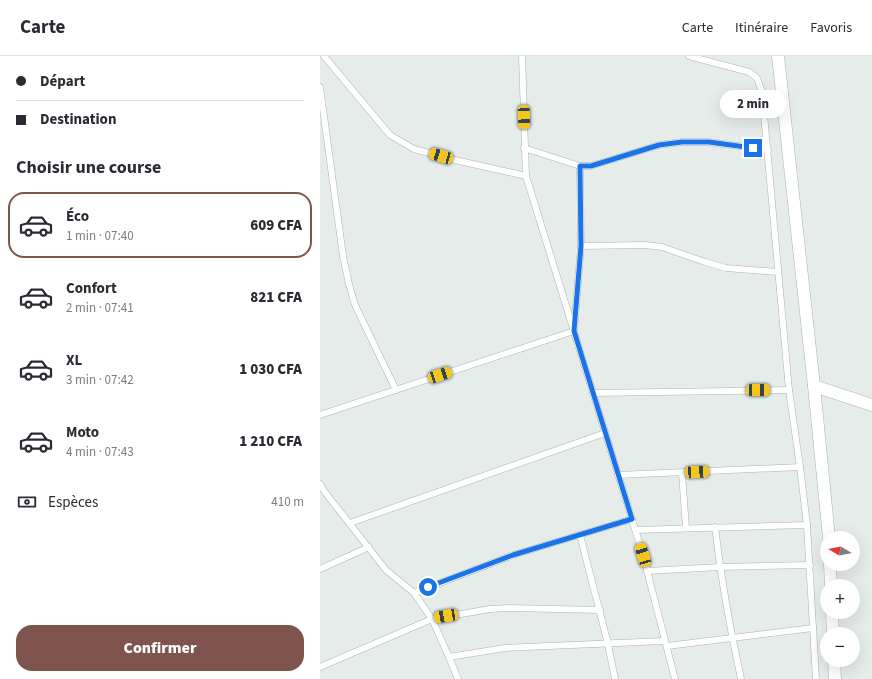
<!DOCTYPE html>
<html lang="fr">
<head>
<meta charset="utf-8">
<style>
  :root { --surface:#fff; --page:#f7f7f7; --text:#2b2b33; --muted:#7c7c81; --line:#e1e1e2; --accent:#7f544c }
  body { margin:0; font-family:"Source Sans 3",sans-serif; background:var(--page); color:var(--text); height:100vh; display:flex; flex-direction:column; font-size:15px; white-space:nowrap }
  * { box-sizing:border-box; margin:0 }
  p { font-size:13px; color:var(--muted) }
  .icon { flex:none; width:22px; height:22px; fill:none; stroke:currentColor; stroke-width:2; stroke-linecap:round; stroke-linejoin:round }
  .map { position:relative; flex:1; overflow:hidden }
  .sheet { display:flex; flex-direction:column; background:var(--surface); width:320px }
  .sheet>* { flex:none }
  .guide { display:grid; align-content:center; height:88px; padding:0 16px; background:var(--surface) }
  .needle { width:26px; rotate:280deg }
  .controls { position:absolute; left:500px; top:475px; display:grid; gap:8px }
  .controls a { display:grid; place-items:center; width:40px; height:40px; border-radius:50%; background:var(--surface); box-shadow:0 4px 16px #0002; font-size:20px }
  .end { position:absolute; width:18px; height:18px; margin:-9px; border:5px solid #1a73e8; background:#fff; box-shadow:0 0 0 2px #fff }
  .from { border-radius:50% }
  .bubble { position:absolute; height:28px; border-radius:14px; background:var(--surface); box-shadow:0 4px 16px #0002; font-size:13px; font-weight:800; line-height:28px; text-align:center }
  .car { position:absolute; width:12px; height:24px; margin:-12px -6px; border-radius:5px; box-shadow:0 0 3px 1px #0007; background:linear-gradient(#f5c518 24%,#345 0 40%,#f5c518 0 76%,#345 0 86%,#f5c518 0) }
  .guide b { display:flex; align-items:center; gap:14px; height:38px; font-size:15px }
  .guide b+b { border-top:1px solid var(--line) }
  .guide i { width:10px; height:10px; background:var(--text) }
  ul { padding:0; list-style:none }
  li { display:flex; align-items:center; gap:12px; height:66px; margin:0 8px 6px; padding:0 8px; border:2px solid transparent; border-radius:16px }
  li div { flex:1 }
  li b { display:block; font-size:15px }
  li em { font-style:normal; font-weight:800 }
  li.current { border-color:var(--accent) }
  li>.icon { width:36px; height:36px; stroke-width:1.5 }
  h2 { padding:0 16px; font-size:18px; line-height:48px }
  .pay { display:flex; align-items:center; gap:10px; height:44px; padding:0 16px; font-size:15px }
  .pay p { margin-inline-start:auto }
  .action { display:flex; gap:8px; margin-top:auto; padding:8px 16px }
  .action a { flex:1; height:46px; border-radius:16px; background:var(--accent); color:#fff; font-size:16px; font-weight:800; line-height:46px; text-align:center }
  header { display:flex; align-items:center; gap:24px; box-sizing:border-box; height:56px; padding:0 20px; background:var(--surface); border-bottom:1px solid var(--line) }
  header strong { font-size:19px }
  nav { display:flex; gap:22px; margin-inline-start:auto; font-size:14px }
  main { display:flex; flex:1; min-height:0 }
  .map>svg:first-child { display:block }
</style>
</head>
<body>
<header>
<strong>Carte</strong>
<nav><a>Carte</a><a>Itinéraire</a><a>Favoris</a></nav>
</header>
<main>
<section class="sheet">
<div class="guide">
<b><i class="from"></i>Départ</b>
<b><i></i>Destination</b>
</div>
<h2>Choisir une course</h2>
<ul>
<li class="current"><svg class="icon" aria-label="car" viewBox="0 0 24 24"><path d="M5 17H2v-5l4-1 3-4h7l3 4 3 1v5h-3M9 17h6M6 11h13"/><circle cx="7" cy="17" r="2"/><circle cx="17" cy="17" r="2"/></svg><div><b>Éco</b><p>1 min · 07:40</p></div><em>609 CFA</em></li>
<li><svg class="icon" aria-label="car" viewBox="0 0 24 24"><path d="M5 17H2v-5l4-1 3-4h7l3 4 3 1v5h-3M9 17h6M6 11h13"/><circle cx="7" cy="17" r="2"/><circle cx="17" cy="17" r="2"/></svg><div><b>Confort</b><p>2 min · 07:41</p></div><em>821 CFA</em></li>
<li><svg class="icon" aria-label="car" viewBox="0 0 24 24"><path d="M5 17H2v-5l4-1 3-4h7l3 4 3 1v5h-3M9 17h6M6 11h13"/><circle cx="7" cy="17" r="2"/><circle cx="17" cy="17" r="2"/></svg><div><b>XL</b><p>3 min · 07:42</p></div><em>1 030 CFA</em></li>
<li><svg class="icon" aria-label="car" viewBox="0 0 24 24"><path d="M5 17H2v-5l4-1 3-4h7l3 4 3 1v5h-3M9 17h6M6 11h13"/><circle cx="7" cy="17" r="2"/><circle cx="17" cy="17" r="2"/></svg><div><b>Moto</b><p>4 min · 07:43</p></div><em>1 210 CFA</em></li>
</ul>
<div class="pay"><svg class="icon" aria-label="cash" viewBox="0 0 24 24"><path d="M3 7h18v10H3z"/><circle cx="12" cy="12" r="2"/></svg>Espèces<p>410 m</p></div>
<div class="action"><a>Confirmer</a></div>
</section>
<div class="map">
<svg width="552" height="623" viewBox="0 0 552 623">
  <rect width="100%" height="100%" fill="#e5ece9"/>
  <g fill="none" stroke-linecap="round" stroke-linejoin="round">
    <g stroke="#a8b4b0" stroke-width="7">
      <g id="lane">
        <path d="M4,0L70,79L94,93L135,104L206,120"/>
        <path d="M202,0L206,120L323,499L355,623"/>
        <path d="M369,0L429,16L437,22L442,36L469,334L480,411L487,469L496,623"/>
        <path d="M0,31L23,200L29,228L35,249L76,334"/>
        <path d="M204,92L260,110H271L339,89L362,86H389L448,94"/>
        <path d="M261,190L325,189L342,191L385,206L406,212L458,216"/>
        <path d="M273,337L469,334"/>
        <path d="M0,359L254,275L261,190L260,110"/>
        <path d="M362,417L366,472"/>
        <path d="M298,419L480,411"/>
        <path d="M0,428L4,435L66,514L94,537L112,563L129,601L138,623"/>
        <path d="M30,467L285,377"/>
        <path d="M395,471C401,522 410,573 421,623"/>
        <path d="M316,474L487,469"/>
        <path d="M260,479L288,588L295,623"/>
        <path d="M0,513L49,491"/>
        <path d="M327,515L400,511L490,509"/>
        <path d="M94,537L193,499L312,463"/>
        <path d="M347,590L412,582L493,572"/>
        <path d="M129,601L185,592L344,585"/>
        <path d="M0,611L112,563L170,553L189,552L280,554"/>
      </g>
    </g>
    <g stroke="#a8b4b0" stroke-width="13">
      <g id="street">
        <path d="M458,0L494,330L509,482"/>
        <path d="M494,330L552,349"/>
        <path d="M510,508L511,530"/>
        <path d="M512,556L513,578"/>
        <path d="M514,604L515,623"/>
      </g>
    </g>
    <use href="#lane" stroke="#fff" stroke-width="6"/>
    <use href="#street" stroke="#fff" stroke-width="12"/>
  </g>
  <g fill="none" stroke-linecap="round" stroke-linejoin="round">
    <path stroke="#1a73e8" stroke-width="5" d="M108,531L193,499L312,463L254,275L261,190L260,110H271L339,89L362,86H389L433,92"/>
  </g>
</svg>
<div class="controls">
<a><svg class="needle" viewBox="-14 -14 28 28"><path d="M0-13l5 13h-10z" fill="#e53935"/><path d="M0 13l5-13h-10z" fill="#7c7c81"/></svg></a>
<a>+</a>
<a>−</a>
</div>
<i class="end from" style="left:108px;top:531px"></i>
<i class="end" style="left:433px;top:92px"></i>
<div class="bubble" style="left:400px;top:34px;width:66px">2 min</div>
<i class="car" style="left:204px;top:61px;rotate:178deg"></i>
<i class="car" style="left:121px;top:100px;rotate:286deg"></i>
<i class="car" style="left:120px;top:319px;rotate:72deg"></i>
<i class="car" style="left:438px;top:334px;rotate:89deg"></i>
<i class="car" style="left:377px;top:416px;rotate:87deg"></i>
<i class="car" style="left:323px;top:499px;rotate:343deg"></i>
<i class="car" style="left:126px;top:560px;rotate:260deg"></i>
</div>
</main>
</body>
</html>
